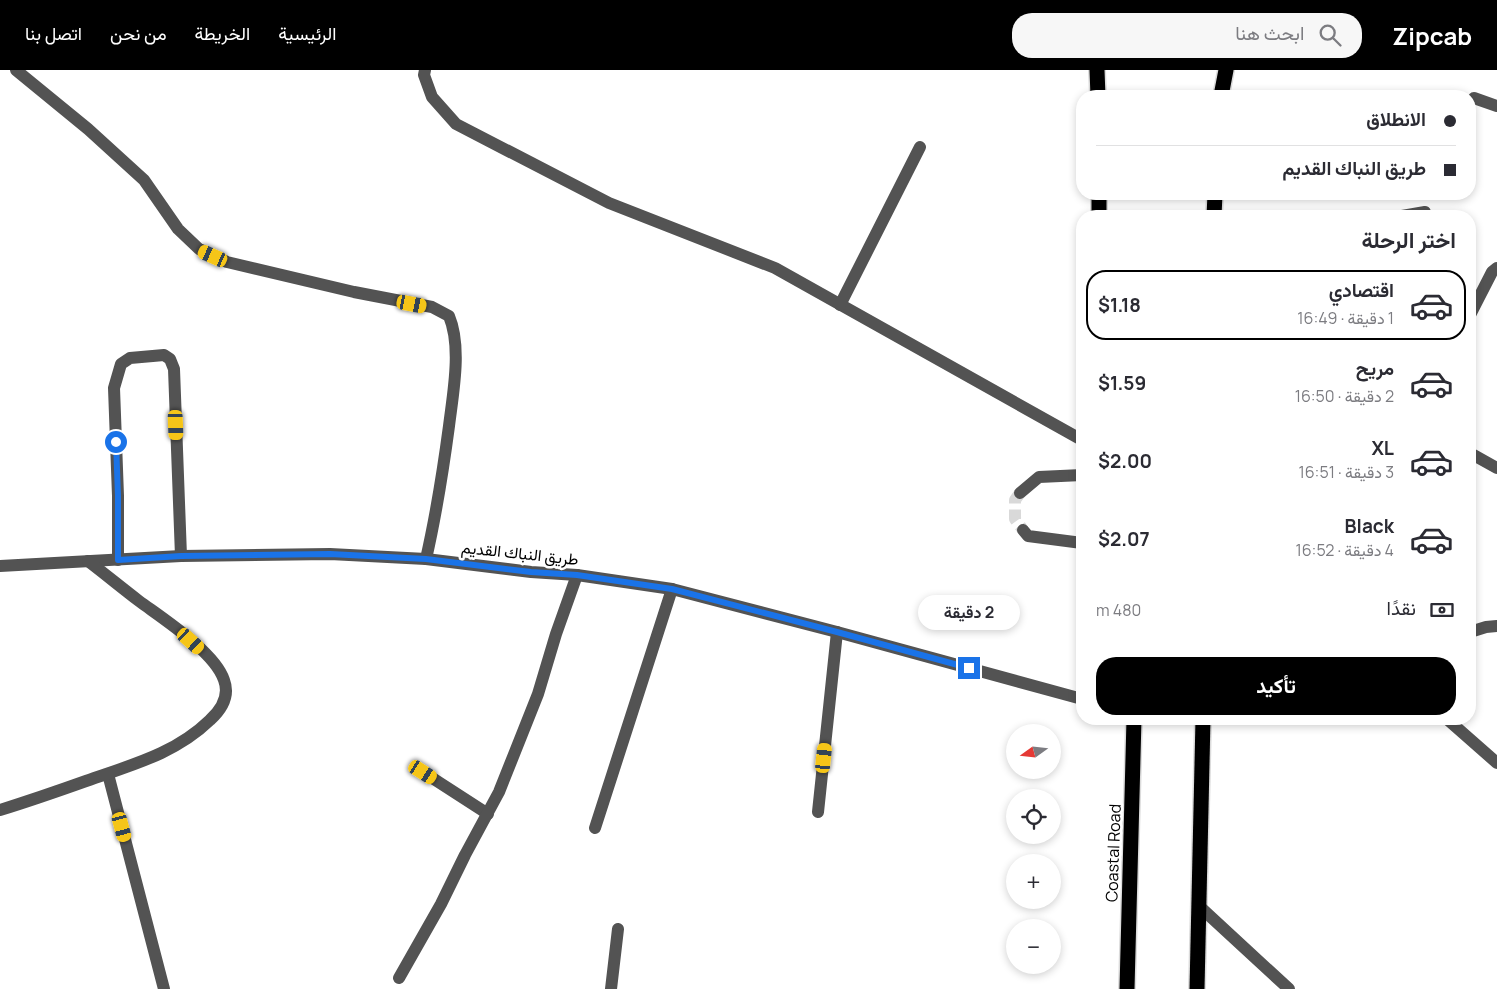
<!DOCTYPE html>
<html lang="ar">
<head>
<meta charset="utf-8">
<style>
  :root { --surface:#fff; --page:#f7f7f7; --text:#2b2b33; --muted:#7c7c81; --line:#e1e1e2; --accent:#000 }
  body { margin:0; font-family:Manrope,Vazirmatn,sans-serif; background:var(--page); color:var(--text); direction:rtl; height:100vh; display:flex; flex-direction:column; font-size:19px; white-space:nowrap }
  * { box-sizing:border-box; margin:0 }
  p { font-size:16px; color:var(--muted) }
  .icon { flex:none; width:28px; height:28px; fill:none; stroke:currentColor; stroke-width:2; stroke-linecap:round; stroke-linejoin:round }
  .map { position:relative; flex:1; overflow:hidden; direction:ltr }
  .side { position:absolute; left:1076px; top:140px; width:400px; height:515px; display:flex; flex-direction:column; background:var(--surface); border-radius:20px; box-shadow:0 2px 8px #0003; direction:rtl }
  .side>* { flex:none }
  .hud { position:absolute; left:1076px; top:20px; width:400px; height:110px; border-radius:20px; box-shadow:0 2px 8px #0003; direction:rtl; display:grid; align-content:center; height:110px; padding:0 20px; background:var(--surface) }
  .needle { width:32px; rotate:255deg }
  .buttons { position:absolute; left:1006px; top:654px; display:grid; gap:10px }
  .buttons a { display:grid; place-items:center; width:55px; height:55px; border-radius:50%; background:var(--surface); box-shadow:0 2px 8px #0003; font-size:25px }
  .end { position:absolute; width:22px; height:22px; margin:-11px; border:6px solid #1a73e8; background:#fff; box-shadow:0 0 0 2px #fff }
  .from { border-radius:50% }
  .bubble { position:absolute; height:35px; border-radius:18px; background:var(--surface); box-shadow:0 2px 8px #0003; font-size:16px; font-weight:700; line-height:35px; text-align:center; direction:rtl }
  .car { position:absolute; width:15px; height:30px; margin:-15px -8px; border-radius:6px; box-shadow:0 0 4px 1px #0007; background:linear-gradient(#f5c518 24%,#345 0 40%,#f5c518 0 76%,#345 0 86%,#f5c518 0) }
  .hud b { display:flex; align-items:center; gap:18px; height:48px; font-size:19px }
  .hud b+b { border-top:1px solid var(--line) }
  .hud i { width:12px; height:12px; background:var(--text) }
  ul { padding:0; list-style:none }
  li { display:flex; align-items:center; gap:15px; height:70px; margin:0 10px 8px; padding:0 10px; border:2px solid transparent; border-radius:20px }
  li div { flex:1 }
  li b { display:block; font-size:19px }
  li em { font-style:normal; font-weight:700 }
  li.selected { border-color:var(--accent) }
  li>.icon { width:45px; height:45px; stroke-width:1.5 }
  h2 { padding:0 20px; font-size:22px; line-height:60px }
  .pay { display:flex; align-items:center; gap:12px; height:55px; padding:0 20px; font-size:19px }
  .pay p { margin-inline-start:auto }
  .cta { display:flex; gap:10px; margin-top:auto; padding:10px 20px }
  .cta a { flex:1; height:58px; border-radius:20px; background:var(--accent); color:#fff; font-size:20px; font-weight:700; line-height:58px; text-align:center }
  header { display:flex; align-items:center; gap:30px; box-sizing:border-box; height:70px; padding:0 25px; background:var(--accent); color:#fff }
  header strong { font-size:24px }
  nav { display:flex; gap:28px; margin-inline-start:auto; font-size:18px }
  .search { width:350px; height:45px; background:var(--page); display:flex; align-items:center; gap:12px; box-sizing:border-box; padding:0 18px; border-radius:20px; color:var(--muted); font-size:19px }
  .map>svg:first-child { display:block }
</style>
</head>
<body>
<header>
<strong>Zipcab</strong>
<div class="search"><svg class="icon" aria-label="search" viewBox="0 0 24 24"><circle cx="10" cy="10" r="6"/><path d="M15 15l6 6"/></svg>ابحث هنا</div>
<nav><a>الرئيسية</a><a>الخريطة</a><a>من نحن</a><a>اتصل بنا</a></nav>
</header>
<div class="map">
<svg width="1497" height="919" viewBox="0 0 1497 919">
  <rect width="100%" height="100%" fill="#fff"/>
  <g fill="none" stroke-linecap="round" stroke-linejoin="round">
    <path stroke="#d9d9d9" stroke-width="12" stroke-dasharray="12 6" stroke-linecap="butt" d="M1020,423L1015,430V449L1023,460"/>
    <g stroke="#dbdbdb" stroke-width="18">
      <g id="highway">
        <path d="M1097,0L1098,26"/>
        <path d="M1221,26L1226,0"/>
        <path d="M1099,124V146"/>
        <path d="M1214,146L1215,124"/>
        <path d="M1127,919L1134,649"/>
        <path d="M1197,919L1203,649"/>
      </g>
    </g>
    <g stroke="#535353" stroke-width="12">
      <path d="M16,0L88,59L144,110L178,159L199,179L227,192L354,222L432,237L449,246C462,277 453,323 449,356C443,401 436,445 426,489"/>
      <path d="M425,0L424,5L432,27L456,54L609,133L775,198L1082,370"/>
      <path d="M1474,28L1497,36"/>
      <path d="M1402,146L1425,142"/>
      <path d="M840,235L920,77"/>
      <path d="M1470,245L1492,202L1497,198"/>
      <path d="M1470,383L1497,398"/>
      <path d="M1020,423L1039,407L1082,405"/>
      <path d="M1023,460L1028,466L1082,473"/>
      <path d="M118,490V426L114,318L121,294L130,288L164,285L170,289L174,299L181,486"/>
      <path d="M0,496L181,486L330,484L426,489L531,502L577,505L672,519L837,562L1082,629"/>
      <path d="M1470,562L1486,557L1497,556"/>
      <path d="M1447,649L1497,693"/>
      <path d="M423,702L488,744"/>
      <path d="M108,704L164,919"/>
      <path d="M0,740C29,731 58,721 86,711C131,695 175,684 210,650C222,639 230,626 224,610C215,582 162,548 139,531C122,518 105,504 88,491"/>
      <path d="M818,742L837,562"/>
      <path d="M595,758L672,519"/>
      <path d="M1199,836L1289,919"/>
      <path d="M399,908L441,834L465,785L499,722L538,624L556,564L577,505"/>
      <path d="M611,919L618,859"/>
    </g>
    <use href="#highway" stroke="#000" stroke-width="15"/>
  </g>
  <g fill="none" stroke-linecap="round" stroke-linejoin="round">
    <path stroke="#1a73e8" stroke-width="6" d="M116,372L118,426V490L181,486L330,484L426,489L531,502L577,505L672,519L837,562L969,598"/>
  </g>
  <g text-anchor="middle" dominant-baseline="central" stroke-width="5" stroke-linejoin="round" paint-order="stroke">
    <g font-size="16" fill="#000" stroke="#fff">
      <text transform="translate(520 483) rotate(6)">طريق النباك القديم</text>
      <text transform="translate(1113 783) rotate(-88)">Coastal Road</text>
    </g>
  </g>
</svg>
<div class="buttons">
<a><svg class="needle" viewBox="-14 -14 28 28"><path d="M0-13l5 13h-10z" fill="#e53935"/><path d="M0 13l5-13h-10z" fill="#7c7c81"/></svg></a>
<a><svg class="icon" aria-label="locate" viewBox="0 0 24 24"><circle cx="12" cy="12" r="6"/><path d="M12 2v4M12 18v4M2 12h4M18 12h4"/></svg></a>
<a>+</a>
<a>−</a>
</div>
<i class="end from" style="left:116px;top:372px"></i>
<i class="end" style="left:969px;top:598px"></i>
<div class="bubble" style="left:918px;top:525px;width:102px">2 دقيقة</div>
<i class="car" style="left:213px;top:186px;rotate:294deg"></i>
<i class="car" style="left:412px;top:234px;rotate:101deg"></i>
<i class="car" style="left:176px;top:355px;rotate:178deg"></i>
<i class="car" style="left:191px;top:571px;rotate:132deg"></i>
<i class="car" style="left:824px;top:688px;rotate:6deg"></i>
<i class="car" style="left:423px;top:702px;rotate:122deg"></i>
<i class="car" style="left:122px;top:757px;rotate:165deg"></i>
<div class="hud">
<b><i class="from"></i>الانطلاق</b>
<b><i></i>طريق النباك القديم</b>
</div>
<section class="side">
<h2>اختر الرحلة</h2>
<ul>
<li class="selected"><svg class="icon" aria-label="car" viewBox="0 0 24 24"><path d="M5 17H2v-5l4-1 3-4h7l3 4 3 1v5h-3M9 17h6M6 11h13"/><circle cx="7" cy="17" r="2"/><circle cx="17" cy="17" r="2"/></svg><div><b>اقتصادي</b><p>1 دقيقة · 16:49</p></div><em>$1.18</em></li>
<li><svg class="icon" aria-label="car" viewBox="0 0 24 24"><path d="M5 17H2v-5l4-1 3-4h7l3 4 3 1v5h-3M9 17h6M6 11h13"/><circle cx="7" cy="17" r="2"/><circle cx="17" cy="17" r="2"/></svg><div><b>مريح</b><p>2 دقيقة · 16:50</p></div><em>$1.59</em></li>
<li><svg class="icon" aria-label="car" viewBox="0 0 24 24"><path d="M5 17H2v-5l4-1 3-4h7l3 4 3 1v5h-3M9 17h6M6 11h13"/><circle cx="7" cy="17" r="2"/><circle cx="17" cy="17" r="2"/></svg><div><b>XL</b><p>3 دقيقة · 16:51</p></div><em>$2.00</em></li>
<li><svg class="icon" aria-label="car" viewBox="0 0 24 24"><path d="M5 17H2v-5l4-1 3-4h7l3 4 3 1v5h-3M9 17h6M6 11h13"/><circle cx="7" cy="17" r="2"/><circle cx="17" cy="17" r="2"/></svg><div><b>Black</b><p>4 دقيقة · 16:52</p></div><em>$2.07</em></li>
</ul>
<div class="pay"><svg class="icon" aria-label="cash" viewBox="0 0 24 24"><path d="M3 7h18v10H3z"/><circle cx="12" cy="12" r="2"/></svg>نقدًا<p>480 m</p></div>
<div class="cta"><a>تأكيد</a></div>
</section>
</div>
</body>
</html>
